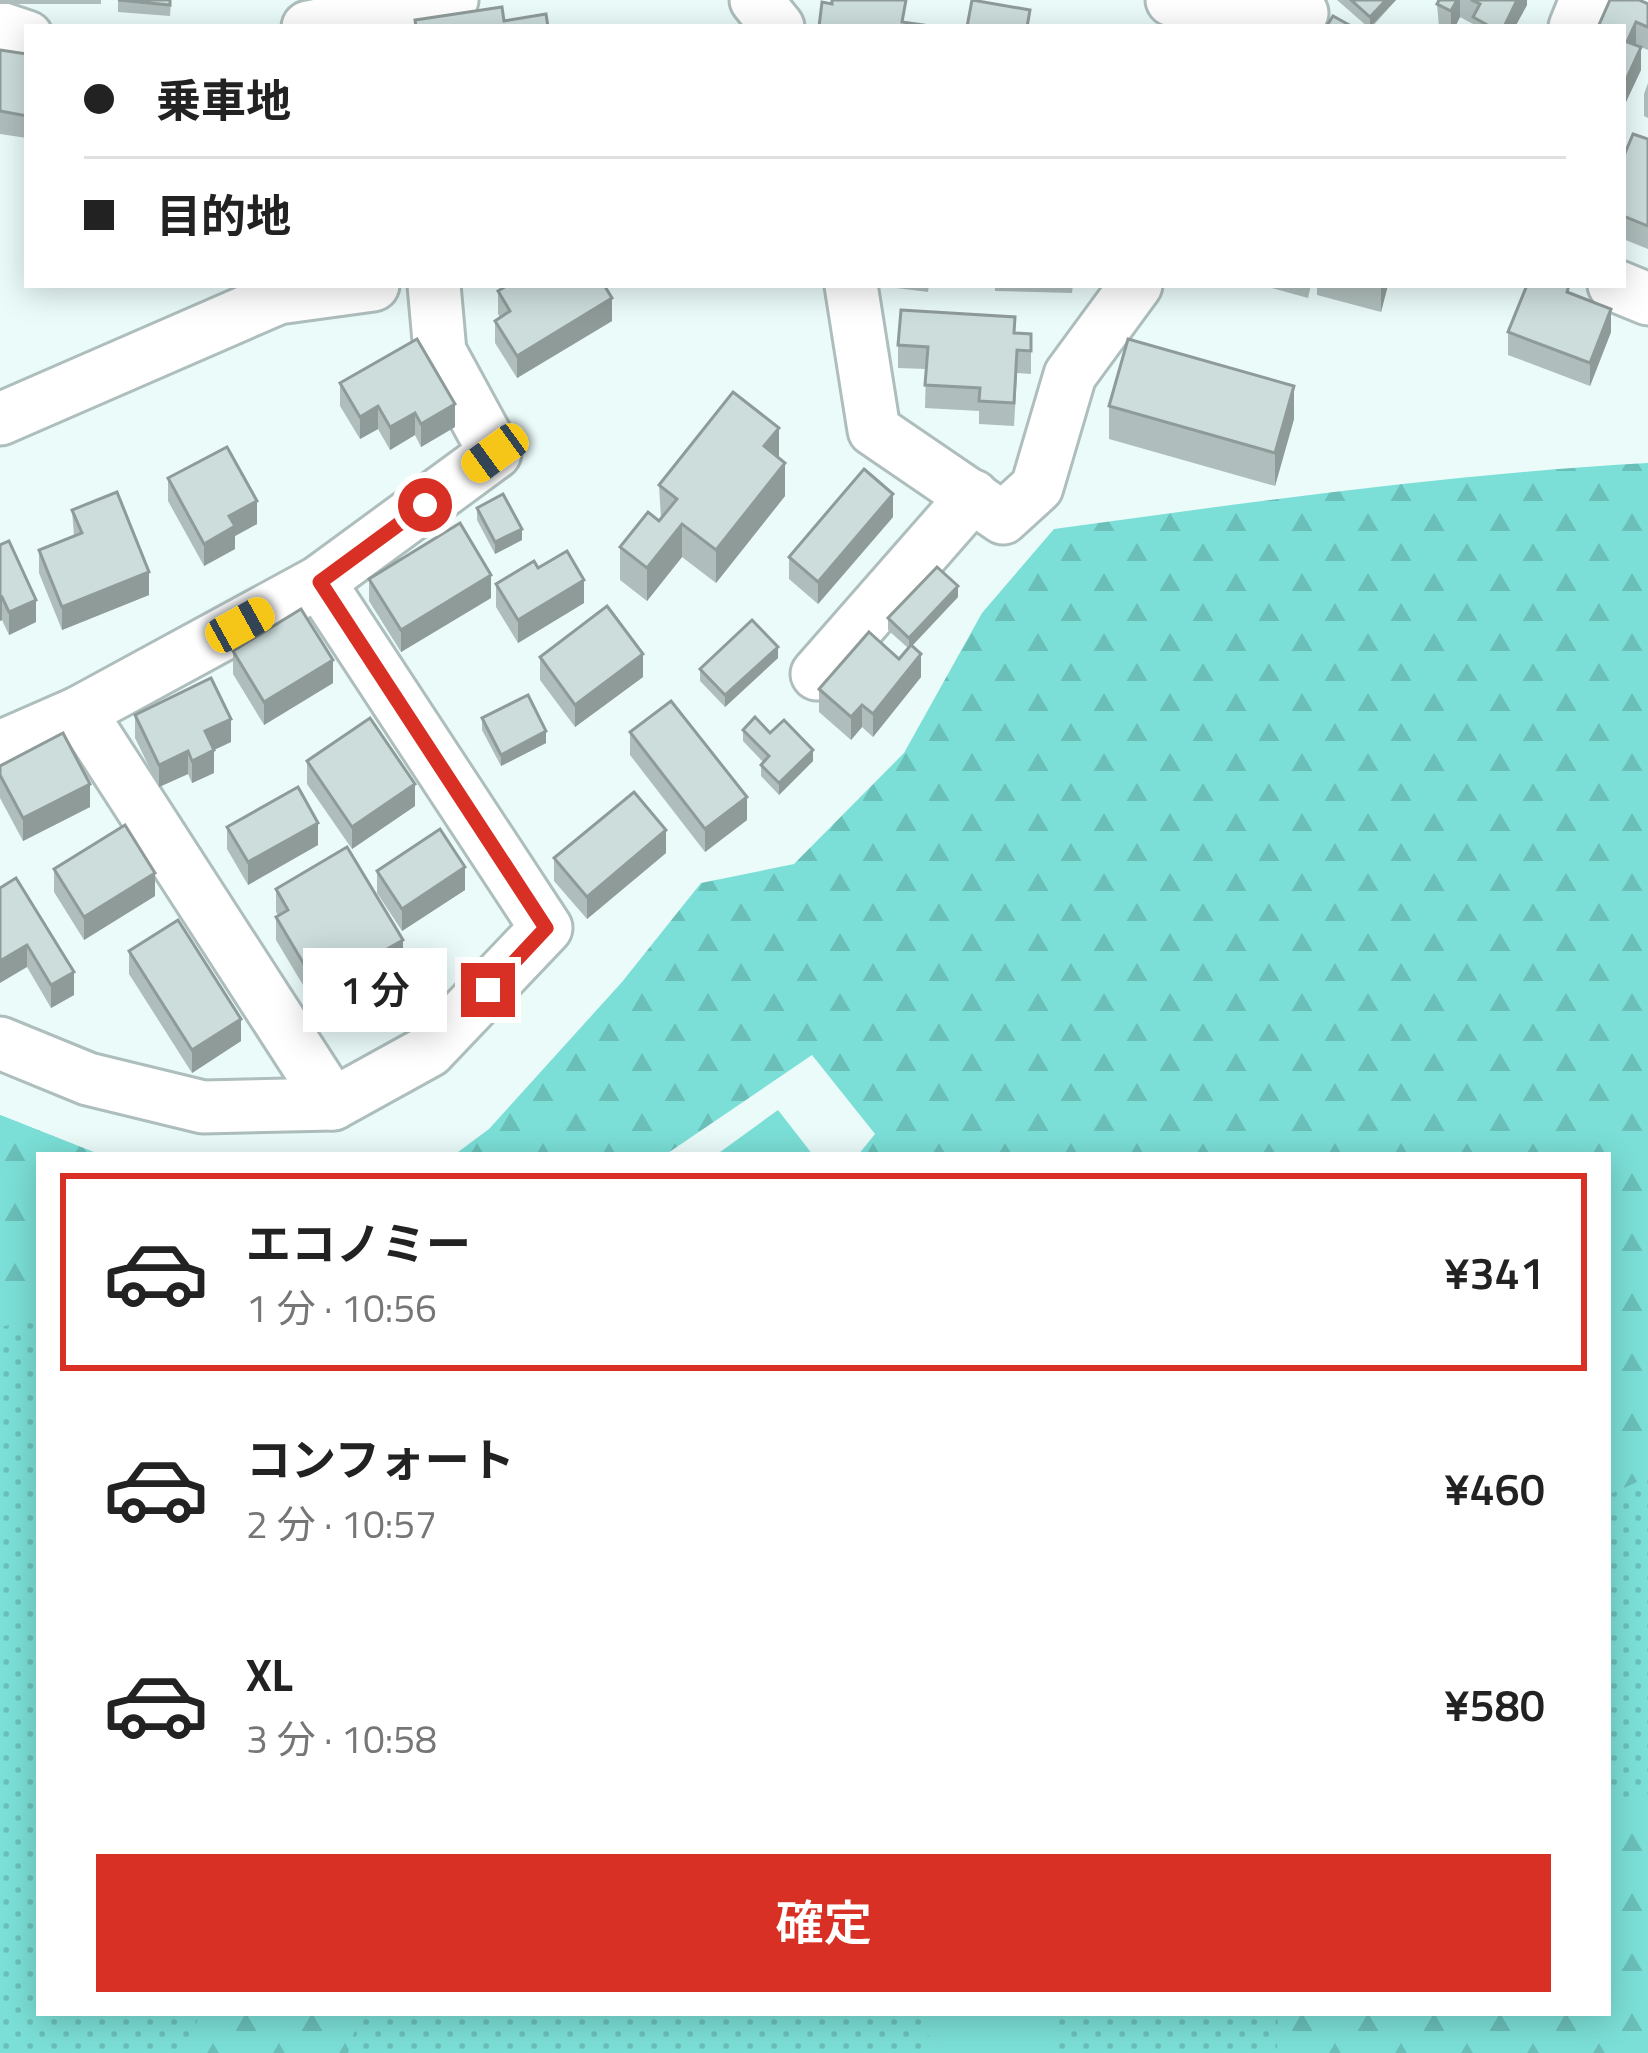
<!DOCTYPE html>
<html lang="ja">
<head>
<meta charset="utf-8">
<style>
  :root { --surface:#fff; --page:#f2f2f2; --text:#222; --muted:#767676; --line:#e0e0e0; --accent:#d93025 }
  body { margin:0; font-family:"Titillium Web","Noto Sans JP",sans-serif; background:var(--page); color:var(--text); height:100vh; display:flex; flex-direction:column; font-size:45px; white-space:nowrap }
  * { box-sizing:border-box; margin:0 }
  p { font-size:39px; color:var(--muted) }
  .icon { flex:none; width:66px; height:66px; fill:none; stroke:currentColor; stroke-width:2; stroke-linecap:round; stroke-linejoin:round }
  .map { position:relative; flex:1; overflow:hidden }
  .sheet { position:absolute; left:36px; top:1152px; width:1575px; height:864px; display:flex; flex-direction:column; background:var(--surface); border-radius:0px; box-shadow:0 6px 30px #0003 }
  .sheet>* { flex:none }
  .hud { position:absolute; left:24px; top:24px; width:1602px; height:264px; border-radius:0px; box-shadow:0 6px 30px #0003; display:grid; align-content:center; height:264px; padding:0 60px; background:var(--surface) }
  .end { position:absolute; width:54px; height:54px; margin:-27px; border:15px solid #d93025; background:#fff; box-shadow:0 0 0 6px #fff }
  .from { border-radius:50% }
  .bubble { position:absolute; height:84px; border-radius:0px; background:var(--surface); box-shadow:0 6px 30px #0003; font-size:39px; font-weight:600; line-height:84px; text-align:center }
  .car { position:absolute; width:36px; height:72px; margin:-36px -18px; border-radius:15px; box-shadow:0 0 9px 3px #0007; background:linear-gradient(#f5c518 24%,#345 0 40%,#f5c518 0 76%,#345 0 86%,#f5c518 0) }
  .hud b { display:flex; align-items:center; gap:42px; height:114px; font-size:45px }
  .hud b+b { border-top:3px solid var(--line) }
  .hud i { width:30px; height:30px; background:var(--text) }
  ul { padding:21px 0 0; list-style:none }
  li { display:flex; align-items:center; gap:36px; height:198px; margin:0 24px 18px; padding:0 36px; border:6px solid transparent; border-radius:0px }
  li div { flex:1 }
  li b { display:block; font-size:45px }
  li em { font-style:normal; font-weight:600 }
  li.selected { border-color:var(--accent) }
  li>.icon { width:108px; height:108px; stroke-width:1.5 }
  .action { display:flex; gap:24px; margin-top:auto; padding:24px 60px }
  .action a { flex:1; height:138px; border-radius:0px; background:var(--accent); color:#fff; font-size:48px; font-weight:600; line-height:138px; text-align:center }
  .map>svg:first-child { display:block }
</style>
</head>
<body>
<div class="map">
<svg width="1648" height="2053" viewBox="0 0 1648 2053">
  <defs>
    <pattern id="grass-dots" width="8" height="8" patternUnits="userSpaceOnUse" patternTransform="scale(3)"><rect width="8" height="8" fill="#7bdfd7"/><path d="M2 2h.1M6 6h.1" fill="none" stroke="#6abfb9" stroke-width="1.8" stroke-linecap="round"/></pattern>
    <pattern id="forest-firs" width="22" height="20" patternUnits="userSpaceOnUse" patternTransform="scale(3)"><rect width="22" height="20" fill="#7bdfd7"/><path d="M5 1l3.5 6h-7zM16 11l3.5 6h-7z" fill="#6abfb9"/></pattern>
  </defs>
  <rect width="100%" height="100%" fill="#eafbf9"/>
  <path fill="url(#grass-dots)" d="M0,1115L101,1155H39V2013H1608V1155L1648,1149V2053H0Z"/>
  <g fill="url(#forest-firs)">
    <path d="M1648,463V1477L1608,1495V1155H858L875,1134L812,1055L665,1155H454L489,1129L622,982L701,883L794,864L904,753L982,613L1054,529C1252,502 1449,474 1648,463Z"/>
    <path d="M0,1115L101,1155H39V1319L0,1327Z"/>
    <path d="M1648,1794V2053H1277L1278,2013H1608V1804Z"/>
    <path d="M199,2013H360L348,2053H189Z"/>
  </g>
  <g fill="#7bdfd7">
    <path d="M778,1110L813,1155H716Z"/>
    <path d="M926,2013H1059L1054,2053H945L926,2033Z"/>
  </g>
  <g fill="none" stroke-linecap="round" stroke-linejoin="round">
    <g stroke="#adbebc" stroke-width="57">
      <g id="minor">
        <path d="M756,0L778,27"/>
        <path d="M1172,0L1302,13"/>
        <path d="M308,27L452,0"/>
        <path d="M1575,27L1586,0"/>
        <path d="M0,28L27,37"/>
        <path d="M851,285L874,430L1003,518L1037,487L1070,375L1136,285"/>
        <path d="M1614,285L1648,299"/>
        <path d="M0,419L278,298L373,285"/>
        <path d="M817,674L973,496"/>
        <path d="M80,712L333,1104"/>
        <path d="M0,747L80,712L319,582L495,453L440,352L434,285"/>
        <path d="M0,1043L88,1079L203,1107L333,1104L429,1051L546,928L319,582"/>
      </g>
    </g>
    <use href="#minor" stroke="#fff" stroke-width="51"/>
  </g>
  <g fill="#afbebc">
    <rect x="0" y="0" width="101" height="4"/>
    <path d="M118,0H171L170,16L118,12Z"/>
    <path d="M1337,0H1396L1372,27H1368Z"/>
    <path d="M1439,0H1527V5L1515,27H1473V24L1460,17L1455,27H1439L1437,4Z"/>
    <path d="M1648,4V50L1636,45L1641,70L1625,104L1623,103V27Z"/>
    <path d="M0,50L27,54V138L0,134Z"/>
    <path d="M1648,83V118L1644,116V94Z"/>
    <path d="M1648,139V249L1623,239V158Z"/>
    <path d="M873,285H929L928,292Z"/>
    <path d="M995,285H1073L1072,293L995,291Z"/>
    <path d="M1261,285H1311L1308,298Z"/>
    <path d="M1317,285H1388L1381,312L1317,295Z"/>
    <path d="M498,291L612,321L517,378L495,343V321L500,317L498,314Z"/>
    <path d="M1508,332H1611L1590,386L1508,355Z"/>
    <path d="M1015,333L1031,334V374L1017,373L1014,426L979,424V411L925,408L926,369L898,368V345Z"/>
    <path d="M340,383L455,427L421,447L415,435L390,450L378,429L360,439L340,406Z"/>
    <path d="M1109,406L1294,419L1275,486L1109,439Z"/>
    <path d="M779,458L785,496L716,583L682,557L647,601L620,580V547L661,519L659,485Z"/>
    <path d="M168,478L257,524L235,536V549L204,566L168,501Z"/>
    <path d="M477,508L522,540L495,554L477,520Z"/>
    <path d="M72,510L149,595L62,630L39,573V550L74,536Z"/>
    <path d="M893,517L818,604L789,579V557Z"/>
    <path d="M0,545L36,622L9,635L2,620L0,621Z"/>
    <path d="M538,568L584,603L518,643L496,607V584Z"/>
    <path d="M369,579L491,598L401,652L369,601Z"/>
    <path d="M958,597L912,646L921,677L873,737L862,727L851,740L819,712V689L899,659L908,648L888,630V618Z"/>
    <path d="M233,651L333,683L264,725L233,674Z"/>
    <path d="M540,657L643,677L575,727L540,680Z"/>
    <path d="M778,658L725,707L700,681V669Z"/>
    <path d="M135,715L231,742L214,750V773L192,783L188,774L159,787L135,738Z"/>
    <path d="M482,718L546,743L501,766L482,730Z"/>
    <path d="M743,730L770,733L813,761L779,795L761,776V765L763,762L743,741Z"/>
    <path d="M630,732L747,820L705,852L630,755Z"/>
    <path d="M307,761L415,806L352,849L307,784Z"/>
    <path d="M0,766L90,807L23,841L0,798Z"/>
    <path d="M227,827L318,845L248,885L227,849Z"/>
    <path d="M666,853L587,919L554,881V858Z"/>
    <path d="M54,869L155,896L84,940L54,892Z"/>
    <path d="M377,871L465,890L402,931L377,893Z"/>
    <path d="M0,888L74,995L51,1008L27,967Z"/>
    <path d="M276,889L403,963L392,969V980L365,996L362,992L321,1015L276,940V917L278,915L276,912Z"/>
    <path d="M129,951L241,1041L192,1073L129,974Z"/>
  </g>
  <g fill="#8f9b99">
    <path d="M1386,0H1396L1370,27V17Z"/>
    <path d="M1457,0H1460V17L1455,27H1451V11Z"/>
    <path d="M1517,0H1527V5L1515,27H1504Z"/>
    <path d="M1636,22V45L1627,42Z"/>
    <path d="M1641,47V70L1625,104V82Z"/>
    <path d="M1382,285H1388L1381,312V289Z"/>
    <path d="M612,298V321L517,378V356Z"/>
    <path d="M1611,309V332L1590,386V363Z"/>
    <path d="M1294,386V419L1275,486V453Z"/>
    <path d="M455,404V427L421,447V424Z"/>
    <path d="M378,406V429L360,439V417Z"/>
    <path d="M415,413V435L390,450V427Z"/>
    <path d="M779,428V461L764,446Z"/>
    <path d="M785,463V496L716,583V550Z"/>
    <path d="M893,494V517L818,604V582Z"/>
    <path d="M257,501V524L235,536V549L204,566V544L229,516Z"/>
    <path d="M682,524V557L647,601V568Z"/>
    <path d="M522,529V540L495,554V542Z"/>
    <path d="M149,572V595L62,630V607Z"/>
    <path d="M491,575V598L401,652V630Z"/>
    <path d="M584,580V603L518,643V620Z"/>
    <path d="M958,586V597L909,649V638Z"/>
    <path d="M2,597V620L0,621V598Z"/>
    <path d="M36,600V622L9,635V612Z"/>
    <path d="M778,647V658L725,707V695Z"/>
    <path d="M643,654V677L575,727V705Z"/>
    <path d="M921,654V677L873,737V714Z"/>
    <path d="M333,660V683L264,725V702Z"/>
    <path d="M862,705V727L851,740V717Z"/>
    <path d="M231,719V742L205,754V731Z"/>
    <path d="M546,731V743L501,766V755Z"/>
    <path d="M214,750V773L192,783V761Z"/>
    <path d="M813,750V761L779,795V783Z"/>
    <path d="M188,751V774L159,787V765Z"/>
    <path d="M90,784V807L23,841V818Z"/>
    <path d="M415,784V806L352,849V827Z"/>
    <path d="M747,797V820L705,852V829Z"/>
    <path d="M318,823V845L248,885V862Z"/>
    <path d="M666,830V853L587,919V897Z"/>
    <path d="M465,867V890L402,931V909Z"/>
    <path d="M155,873V896L84,940V917Z"/>
    <path d="M403,940V963L392,969V980L365,996V974L387,949Z"/>
    <path d="M27,945V967L0,983V961Z"/>
    <path d="M362,969V992L321,1015V993Z"/>
    <path d="M74,972V995L51,1008V985Z"/>
    <path d="M241,1019V1041L192,1073V1050Z"/>
  </g>
  <g fill="#ccdddb" stroke="#8f9b99" stroke-width="3">
    <path d="M118,0H170V5Z"/>
    <path d="M832,0H906L902,22L924,25V27H819L822,2L832,4Z"/>
    <path d="M972,0L1030,10L1027,27H967Z"/>
    <path d="M1351,0H1386L1370,17Z"/>
    <path d="M1439,0H1457L1451,11L1437,4Z"/>
    <path d="M1471,0H1517L1504,27H1491L1473,17L1480,4Z"/>
    <path d="M1610,0H1639L1648,4V27L1636,22L1627,42L1641,47L1625,82L1623,81V27H1598Z"/>
    <path d="M502,7L504,21L546,14L548,27H416L415,20Z"/>
    <path d="M1333,16L1353,27H1326Z"/>
    <path d="M0,50L27,54V116L0,111Z"/>
    <path d="M1633,134L1648,139V226L1623,216V158Z"/>
    <path d="M508,285H604L612,298L517,356L495,321L510,311L498,291Z"/>
    <path d="M1527,285H1569L1567,292L1611,309L1590,363L1508,332Z"/>
    <path d="M901,310L1015,317L1014,333L1031,334V351L1017,350L1014,403L979,401L980,388L925,385L928,347L898,345Z"/>
    <path d="M417,339L455,404L421,424L415,413L390,427L378,406L360,417L340,383Z"/>
    <path d="M1128,339L1294,386L1275,453L1109,406Z"/>
    <path d="M733,392L779,428L764,446L785,463L716,550L682,524L647,568L620,547L648,512L659,521L677,499L659,485Z"/>
    <path d="M227,447L257,501L229,516L235,526L204,544L168,478Z"/>
    <path d="M864,469L893,494L818,582L789,557Z"/>
    <path d="M117,492L149,572L62,607L39,550L82,533L72,510Z"/>
    <path d="M503,494L522,529L495,542L477,508Z"/>
    <path d="M460,523L491,575L401,630L369,579Z"/>
    <path d="M9,541L36,600L9,612L2,597L0,598V545Z"/>
    <path d="M567,551L584,580L518,620L496,584L534,561L538,568Z"/>
    <path d="M937,567L958,586L909,638L888,618Z"/>
    <path d="M607,606L643,654L575,705L540,657Z"/>
    <path d="M301,609L333,660L264,702L233,651Z"/>
    <path d="M752,620L778,647L725,695L700,669Z"/>
    <path d="M869,632L899,659L911,645L921,654L873,714L862,705L851,717L819,689Z"/>
    <path d="M211,678L231,719L205,731L214,750L192,761L188,751L159,765L135,715Z"/>
    <path d="M528,695L546,731L501,755L482,718Z"/>
    <path d="M671,701L747,797L705,829L630,732Z"/>
    <path d="M755,717L770,733L784,720L813,750L779,783L761,765L769,756L743,730Z"/>
    <path d="M370,718L415,784L352,827L307,761Z"/>
    <path d="M63,733L90,784L23,818L0,775V766Z"/>
    <path d="M298,787L318,823L248,862L227,827Z"/>
    <path d="M634,792L666,830L587,897L554,858Z"/>
    <path d="M125,825L155,873L84,917L54,869Z"/>
    <path d="M440,829L465,867L402,909L377,871Z"/>
    <path d="M347,847L403,940L387,949L392,958L365,974L362,969L321,993L276,917L288,910L276,889Z"/>
    <path d="M16,878L74,972L51,985L27,945L0,961V888Z"/>
    <path d="M178,920L241,1019L192,1050L129,951Z"/>
  </g>
  <g fill="none" stroke-linecap="round" stroke-linejoin="round">
    <path stroke="#d93025" stroke-width="15" d="M425,505L320,582L546,928L488,990"/>
  </g>
</svg>
<i class="end from" style="left:425px;top:505px"></i>
<i class="end" style="left:488px;top:990px"></i>
<div class="bubble" style="left:303px;top:948px;width:144px">1 分</div>
<i class="car" style="left:495px;top:453px;rotate:234deg"></i>
<i class="car" style="left:240px;top:625px;rotate:61deg"></i>
<div class="hud">
<b><i class="from"></i>乗車地</b>
<b><i></i>目的地</b>
</div>
<section class="sheet">
<ul>
<li class="selected"><svg class="icon" aria-label="car" viewBox="0 0 24 24"><path d="M5 17H2v-5l4-1 3-4h7l3 4 3 1v5h-3M9 17h6M6 11h13"/><circle cx="7" cy="17" r="2"/><circle cx="17" cy="17" r="2"/></svg><div><b>エコノミー</b><p>1 分 · 10:56</p></div><em>¥341</em></li>
<li><svg class="icon" aria-label="car" viewBox="0 0 24 24"><path d="M5 17H2v-5l4-1 3-4h7l3 4 3 1v5h-3M9 17h6M6 11h13"/><circle cx="7" cy="17" r="2"/><circle cx="17" cy="17" r="2"/></svg><div><b>コンフォート</b><p>2 分 · 10:57</p></div><em>¥460</em></li>
<li><svg class="icon" aria-label="car" viewBox="0 0 24 24"><path d="M5 17H2v-5l4-1 3-4h7l3 4 3 1v5h-3M9 17h6M6 11h13"/><circle cx="7" cy="17" r="2"/><circle cx="17" cy="17" r="2"/></svg><div><b>XL</b><p>3 分 · 10:58</p></div><em>¥580</em></li>
</ul>
<div class="action"><a>確定</a></div>
</section>
</div>
</body>
</html>
